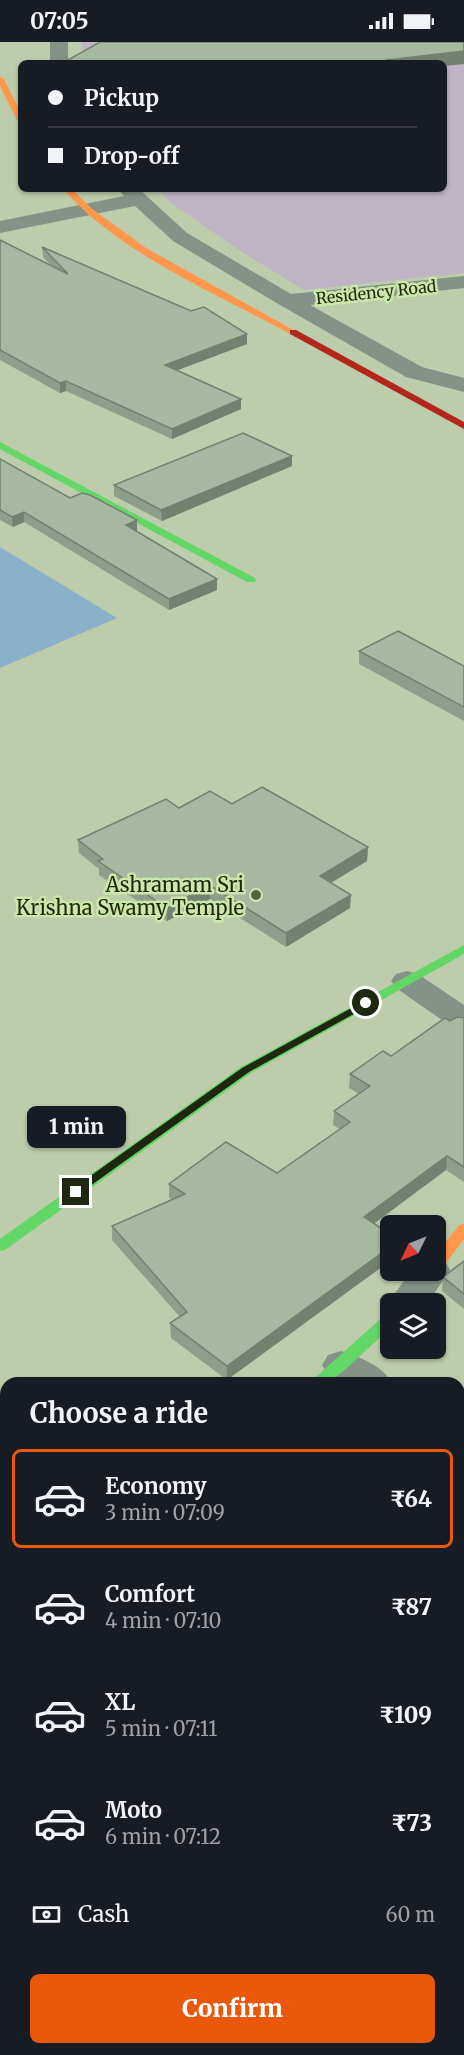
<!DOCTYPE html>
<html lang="en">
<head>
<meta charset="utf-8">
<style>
  :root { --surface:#171b24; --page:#242831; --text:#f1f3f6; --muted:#9ea1a6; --line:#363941; --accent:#ea580c }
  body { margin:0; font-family:Merriweather,serif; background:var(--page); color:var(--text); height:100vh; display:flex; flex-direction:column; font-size:22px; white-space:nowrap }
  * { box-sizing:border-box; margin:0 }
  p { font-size:20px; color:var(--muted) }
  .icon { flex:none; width:33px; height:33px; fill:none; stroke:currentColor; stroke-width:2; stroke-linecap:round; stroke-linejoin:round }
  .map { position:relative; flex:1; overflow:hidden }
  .panel { position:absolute; left:0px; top:1335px; width:465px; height:678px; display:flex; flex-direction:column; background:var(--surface); border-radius:18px 18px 0 0; box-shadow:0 2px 4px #0004 }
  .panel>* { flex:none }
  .guide { position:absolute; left:18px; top:18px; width:429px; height:132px; border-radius:9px; box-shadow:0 2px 4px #0004; display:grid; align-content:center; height:132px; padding:0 30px; background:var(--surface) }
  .needle { width:39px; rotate:227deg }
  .controls { position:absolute; left:380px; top:1173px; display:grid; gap:12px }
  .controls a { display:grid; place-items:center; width:66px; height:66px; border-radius:9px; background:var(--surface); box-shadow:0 2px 4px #0004; font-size:30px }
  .end { position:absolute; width:27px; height:27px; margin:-14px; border:8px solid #1e2810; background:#fff; box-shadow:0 0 0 3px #fff }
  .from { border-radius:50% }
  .bubble { position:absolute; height:42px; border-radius:9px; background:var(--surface); box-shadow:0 2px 4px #0004; font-size:20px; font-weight:800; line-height:42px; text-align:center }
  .guide b { display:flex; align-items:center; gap:21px; height:57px; font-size:22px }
  .guide b+b { border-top:2px solid var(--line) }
  .guide i { width:15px; height:15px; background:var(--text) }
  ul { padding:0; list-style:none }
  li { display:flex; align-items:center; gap:18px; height:99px; margin:0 12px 9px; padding:0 18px; border:3px solid transparent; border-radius:9px }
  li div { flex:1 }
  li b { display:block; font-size:22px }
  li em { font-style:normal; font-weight:800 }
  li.current { border-color:var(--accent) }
  li>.icon { width:54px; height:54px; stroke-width:1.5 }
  h2 { padding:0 30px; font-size:27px; line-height:72px }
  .pay { display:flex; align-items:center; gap:15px; height:66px; padding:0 30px; font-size:22px }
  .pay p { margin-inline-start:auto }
  .button { display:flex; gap:12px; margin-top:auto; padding:12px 30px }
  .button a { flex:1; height:69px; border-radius:9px; background:var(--accent); color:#fff; font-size:24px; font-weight:800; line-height:69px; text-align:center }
  .status { display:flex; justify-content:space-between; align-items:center; height:42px; padding:0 30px; background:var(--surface); direction:ltr }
  .status svg { height:16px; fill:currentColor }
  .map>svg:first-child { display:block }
</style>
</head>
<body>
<div class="status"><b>07:05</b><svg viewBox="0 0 49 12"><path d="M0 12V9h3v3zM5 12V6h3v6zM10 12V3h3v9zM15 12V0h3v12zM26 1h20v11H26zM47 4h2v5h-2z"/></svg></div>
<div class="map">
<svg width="464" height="2013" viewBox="0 0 464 2013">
  <rect width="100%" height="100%" fill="#bdccab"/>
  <path fill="#beb4c4" d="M82,0H464V231L304,248L245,212L171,161L158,147H444V21H83Z"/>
  <path fill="#8bb1ca" d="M0,505L117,576L0,626Z"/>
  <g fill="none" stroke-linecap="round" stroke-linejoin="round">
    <g fill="#859288" fill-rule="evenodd">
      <rect x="50" y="0" width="18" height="21"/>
      <path d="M118,147H139L187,191L291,252L464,234V246L310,263L422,325L464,336V350L406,335L280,263L173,199L135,164L0,191V179L124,154Z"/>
      <path d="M407,929L418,932L464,963V988L452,985L396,946L391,939L396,932Z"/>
      <path d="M435,1216L445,1219L450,1228L427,1262H390V1266L387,1262L412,1228H435Z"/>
      <path d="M341,1309C360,1315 383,1324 392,1341C367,1341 336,1348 322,1323L328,1313Z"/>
      <path d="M459,1384L464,1386V1418L459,1416Z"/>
      <path d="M6,1518V1553L0,1555V1520Z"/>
      <path d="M459,1712L464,1714V1755L459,1754Z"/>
    </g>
    <g fill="#63d668" fill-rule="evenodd">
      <path d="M0,400L255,536L256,538L255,540H247L0,407Z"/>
      <path d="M464,903V912L251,1031L5,1208L0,1209V1197L241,1025Z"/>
      <path d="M390,1271V1286L346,1327L328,1341H309L385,1273Z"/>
    </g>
    <g fill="#ff974d" fill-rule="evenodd">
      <path d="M0,35L4,37L21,71V80L17,78L0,44Z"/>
      <path d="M63,147H72L91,166L146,206L297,290L290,292C217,252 117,210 63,147Z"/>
      <path d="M464,1182V1197L440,1229H430L435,1228V1214L459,1183Z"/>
    </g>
    <path fill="#b3261e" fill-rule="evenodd" d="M290,288H296L464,380V387L290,292Z"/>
  </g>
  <g fill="#8f9e8a">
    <path d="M0,198L51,224L43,215L42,205L247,292V302L177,328L241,357V367L172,397L66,349L60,351L0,318Z"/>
    <path d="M0,417L70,456L137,489H136L217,537V548L169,568L24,480L13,485L0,478Z"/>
    <path d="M292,424L162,479L114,454V443Z"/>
    <path d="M359,609L464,624V679L359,622Z"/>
    <path d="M232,762L368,805L367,819L331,841L350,866L286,905L210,857L167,879L99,833V827L79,811L78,798L179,766Z"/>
    <path d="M464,976V1140L446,1128L374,1181L227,1338L171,1296L170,1281L180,1275L112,1198V1184L172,1157L169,1156V1142L277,1131L340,1087L333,1083L334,1069L359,1052L349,1046L350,1032L391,1014L450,979Z"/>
    <path d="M464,1219V1267L442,1249L443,1235Z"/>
    <path d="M6,1542V1604L0,1597V1546Z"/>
  </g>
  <g fill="#748170">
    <path d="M464,9V22L444,24V21H387V18Z"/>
    <path d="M247,292V302L165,333V323Z"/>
    <path d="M66,339V349L60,351V341Z"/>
    <path d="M241,357V367L172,397V387Z"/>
    <path d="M292,414V424L162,479L161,468Z"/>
    <path d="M24,470V480L13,485L12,475Z"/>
    <path d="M137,478V489L126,494V483Z"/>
    <path d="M217,537V548L169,568V557Z"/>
    <path d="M368,805L367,819L319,848L320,834Z"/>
    <path d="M210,843V857L167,879V866Z"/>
    <path d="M351,853L350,866L286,905V891Z"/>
    <path d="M447,1114L446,1128L364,1189V1175Z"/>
    <path d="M390,1205V1219L227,1338V1324Z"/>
    <path d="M6,1452V1468L0,1471V1455Z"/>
    <path d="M464,1550V1563L459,1568V1554Z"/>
    <path d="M464,1602V1616L459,1620V1607Z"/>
  </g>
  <g fill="#a6b8a0" stroke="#748170" stroke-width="1.5">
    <path d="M100,0H464V9L387,18L391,21H69L66,19Z"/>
    <path d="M0,198L68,232L42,205L191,269L204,265L247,292L165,323L241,357L172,387L66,339L60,341L0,308Z"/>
    <path d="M243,391L292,414L161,468L114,443Z"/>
    <path d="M0,417L70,456L82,451L90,453L137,478L126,483L217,537L169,557L24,470L12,475L0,468Z"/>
    <path d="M398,589L464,624V665L359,609Z"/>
    <path d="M262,745L368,805L320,834L351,853L286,891L210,843L167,866L98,819L103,817L78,798L166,757L179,766L210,749L232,762Z"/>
    <path d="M457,975L464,976V1125L447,1114L364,1175L390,1192V1205L227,1324L170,1281L187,1270L112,1184L185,1152L169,1142L226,1100L277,1131L350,1080L334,1069L370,1044L350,1032L383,1009L391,1014L445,976L450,979Z"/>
    <path d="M464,1219V1252L443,1235Z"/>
    <path d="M6,1359V1452L0,1455V1361Z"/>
    <path d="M459,1492L464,1496V1550L459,1554Z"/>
    <path d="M6,1542V1590L0,1584V1546Z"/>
    <path d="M459,1561L464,1564V1602L459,1607Z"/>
  </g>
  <path fill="#1e2810" d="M366,958L371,961L370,963L249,1030L79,1152H72V1147L242,1026Z"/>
  <circle fill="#566146" stroke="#cae8a9" stroke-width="2" cx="256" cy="853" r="6"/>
  <g text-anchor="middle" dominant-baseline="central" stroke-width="5" stroke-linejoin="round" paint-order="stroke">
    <g font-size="16" fill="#1e2810" stroke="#cae8a9">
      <text transform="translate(376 250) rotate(-6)">Residency Road</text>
    </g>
    <g font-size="20" fill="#1e2810" stroke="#cae8a9" text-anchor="end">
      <text x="244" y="842">Ashramam Sri<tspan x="244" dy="23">Krishna Swamy Temple</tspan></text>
    </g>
  </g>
</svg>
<div class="controls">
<a><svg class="needle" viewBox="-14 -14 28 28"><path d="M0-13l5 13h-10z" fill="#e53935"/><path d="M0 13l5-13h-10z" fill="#9ea1a6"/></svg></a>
<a><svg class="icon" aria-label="layers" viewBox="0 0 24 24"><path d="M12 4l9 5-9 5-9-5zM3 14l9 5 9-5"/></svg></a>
</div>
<i class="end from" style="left:366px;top:961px"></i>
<i class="end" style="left:76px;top:1150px"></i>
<div class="bubble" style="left:27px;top:1064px;width:99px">1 min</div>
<div class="guide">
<b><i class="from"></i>Pickup</b>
<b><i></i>Drop-off</b>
</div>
<section class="panel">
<h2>Choose a ride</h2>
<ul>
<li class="current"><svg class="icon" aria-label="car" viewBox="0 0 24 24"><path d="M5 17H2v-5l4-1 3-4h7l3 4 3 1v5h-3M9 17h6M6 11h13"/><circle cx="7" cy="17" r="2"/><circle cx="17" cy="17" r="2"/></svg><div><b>Economy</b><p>3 min · 07:09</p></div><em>₹64</em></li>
<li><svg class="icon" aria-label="car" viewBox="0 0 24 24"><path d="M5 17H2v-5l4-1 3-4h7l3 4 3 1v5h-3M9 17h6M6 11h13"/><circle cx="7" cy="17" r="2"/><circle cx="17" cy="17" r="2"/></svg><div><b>Comfort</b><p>4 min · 07:10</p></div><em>₹87</em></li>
<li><svg class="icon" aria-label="car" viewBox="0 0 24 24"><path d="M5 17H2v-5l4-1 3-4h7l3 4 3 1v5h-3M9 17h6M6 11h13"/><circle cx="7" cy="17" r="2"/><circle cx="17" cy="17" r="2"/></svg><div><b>XL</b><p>5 min · 07:11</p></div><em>₹109</em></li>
<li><svg class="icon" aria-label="car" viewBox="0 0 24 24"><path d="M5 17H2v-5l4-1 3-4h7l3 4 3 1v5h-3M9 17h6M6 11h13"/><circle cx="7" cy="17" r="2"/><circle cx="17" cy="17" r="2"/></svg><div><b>Moto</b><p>6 min · 07:12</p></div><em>₹73</em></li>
</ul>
<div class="pay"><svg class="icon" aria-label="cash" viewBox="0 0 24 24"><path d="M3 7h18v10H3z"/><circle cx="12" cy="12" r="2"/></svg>Cash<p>60 m</p></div>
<div class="button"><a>Confirm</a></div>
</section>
</div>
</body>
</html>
